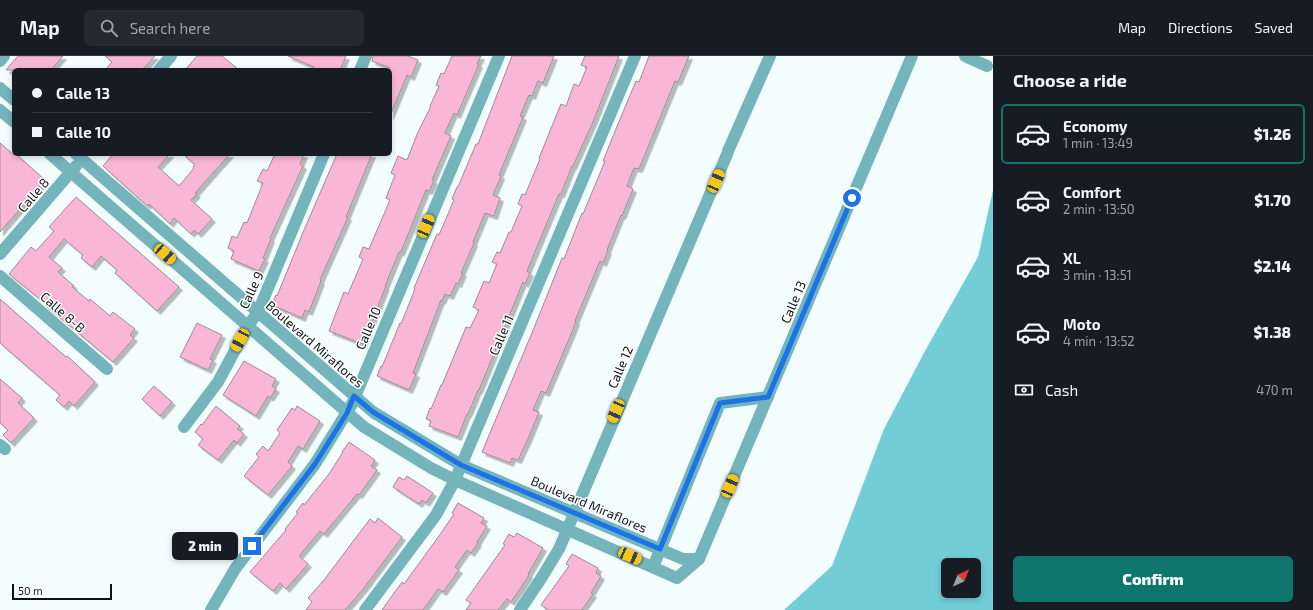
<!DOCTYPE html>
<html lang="en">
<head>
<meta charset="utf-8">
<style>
  :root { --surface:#171b24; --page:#242831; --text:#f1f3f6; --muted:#9ea1a6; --line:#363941; --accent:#0f766e }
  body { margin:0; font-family:"Exo 2",sans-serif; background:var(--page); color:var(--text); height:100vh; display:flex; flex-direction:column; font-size:15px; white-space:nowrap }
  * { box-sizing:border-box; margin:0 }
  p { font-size:13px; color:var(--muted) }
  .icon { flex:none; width:22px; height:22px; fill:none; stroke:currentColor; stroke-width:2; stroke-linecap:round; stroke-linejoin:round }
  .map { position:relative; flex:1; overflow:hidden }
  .side { display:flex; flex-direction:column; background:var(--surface); width:320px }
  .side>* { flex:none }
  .top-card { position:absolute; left:12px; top:12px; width:380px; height:88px; border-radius:6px; box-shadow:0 2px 6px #0003; display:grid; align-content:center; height:88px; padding:0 20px; background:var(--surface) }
  .needle { width:26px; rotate:43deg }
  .tools { position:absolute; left:941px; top:502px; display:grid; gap:8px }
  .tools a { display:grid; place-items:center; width:40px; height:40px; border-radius:6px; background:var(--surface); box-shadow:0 2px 6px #0003; font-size:20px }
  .scale { position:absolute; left:12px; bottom:10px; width:100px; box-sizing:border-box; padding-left:4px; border:2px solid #0b1415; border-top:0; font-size:11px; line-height:14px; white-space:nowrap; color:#0b1415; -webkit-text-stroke:3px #fff; paint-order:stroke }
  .end { position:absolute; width:18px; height:18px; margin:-9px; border:5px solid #1a73e8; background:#fff; box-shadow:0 0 0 2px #fff }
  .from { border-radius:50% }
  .bubble { position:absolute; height:28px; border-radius:6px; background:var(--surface); box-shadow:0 2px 6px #0003; font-size:13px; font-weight:800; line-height:28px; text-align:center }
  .car { position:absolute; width:12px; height:24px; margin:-12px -6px; border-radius:5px; box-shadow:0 0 3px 1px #0007; background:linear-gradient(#f5c518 24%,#345 0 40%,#f5c518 0 76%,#345 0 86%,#f5c518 0) }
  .top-card b { display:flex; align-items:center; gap:14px; height:38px; font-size:15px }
  .top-card b+b { border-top:1px solid var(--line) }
  .top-card i { width:10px; height:10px; background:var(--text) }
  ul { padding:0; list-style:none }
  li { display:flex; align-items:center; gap:12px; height:60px; margin:0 8px 6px; padding:0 12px; border:2px solid transparent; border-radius:6px }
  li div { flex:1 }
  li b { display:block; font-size:15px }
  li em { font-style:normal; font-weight:800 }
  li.active { border-color:var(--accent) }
  li>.icon { width:36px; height:36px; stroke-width:1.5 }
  h2 { padding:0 20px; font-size:18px; line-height:48px }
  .pay { display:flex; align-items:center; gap:10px; height:44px; padding:0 20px; font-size:15px }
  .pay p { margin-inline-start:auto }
  .button { display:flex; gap:8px; margin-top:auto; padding:8px 20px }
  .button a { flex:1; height:46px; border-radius:6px; background:var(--accent); color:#fff; font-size:16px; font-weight:800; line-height:46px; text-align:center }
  header { display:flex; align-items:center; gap:24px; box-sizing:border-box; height:56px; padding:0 20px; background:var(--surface); border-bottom:1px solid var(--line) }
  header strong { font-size:19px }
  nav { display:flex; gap:22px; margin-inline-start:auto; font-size:14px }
  .search { width:280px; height:36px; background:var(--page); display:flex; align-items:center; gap:10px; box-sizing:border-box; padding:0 14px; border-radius:6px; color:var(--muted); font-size:15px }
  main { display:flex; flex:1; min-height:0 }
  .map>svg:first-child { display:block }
</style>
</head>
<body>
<header>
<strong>Map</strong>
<div class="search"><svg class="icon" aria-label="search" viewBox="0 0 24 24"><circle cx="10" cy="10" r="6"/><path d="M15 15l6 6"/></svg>Search here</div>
<nav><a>Map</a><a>Directions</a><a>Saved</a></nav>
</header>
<main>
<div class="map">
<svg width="993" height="554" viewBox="0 0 993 554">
  <defs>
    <filter id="shadow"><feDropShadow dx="3.5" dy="3.5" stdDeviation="0" flood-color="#0004"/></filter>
  </defs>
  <rect width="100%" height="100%" fill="#f3fdfe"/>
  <path fill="#73cdd6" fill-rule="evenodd" d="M993,134V554H784L832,510L884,373L925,295L978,201ZM948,509H974V535H948Z"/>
  <g fill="#f9b6d6" stroke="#9f8b94" filter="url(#shadow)">
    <path d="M18,0H63L51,14H6Z"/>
    <path d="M105,0H155L142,14H105L112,6Z"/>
    <path d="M197,0H222L239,14H185Z"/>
    <path d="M288,0H346L340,14H313L314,11Z"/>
    <path d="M373,0H408L418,4L411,21L407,19L390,60V12L372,5Z"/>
    <path d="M452,0H481L477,8H479L457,59L454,57L445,77L451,80L432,124L434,125L429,135L426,134L401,196H399L385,230H386L363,288L329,275L344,236L348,238L363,203L359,201L363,191L369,193L390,144L386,142L395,119L391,117L398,100L407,104L418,76L431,50H430L439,30L436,29L441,17L444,18Z"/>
    <path d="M512,0H554L543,27L538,25L532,40L529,39L520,60L523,61L499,119L501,120L493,139L500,142L494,160L485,157L473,186L474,187L461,217H463L458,228L456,227L450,240L445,238L442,245L441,244L413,317L416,318L409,334L377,320L381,310L382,311L400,267L401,268L415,233L414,232L437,178L439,179L454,144L452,143L457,131H458L476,88H478Z"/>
    <path d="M585,0H619L593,66L573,110H572L561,138H559L527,215L530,217L525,228L523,226L479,334H478L468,358H467L458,381L429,370L431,365L426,363L430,352L431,353L441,329H442L466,271L470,272L479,254L473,251L484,225L489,227L497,208L492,206L497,196L500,197L509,176H511L522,150L518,148L522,138L525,139L540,103L539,102L561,48L566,50L574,28L579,30L587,11L581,9Z"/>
    <path d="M649,0H689L678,26L675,25L639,113L634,112L627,130L633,133L622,160L621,159L607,194L608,195L603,207L600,205L575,265H576L572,276L546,337L541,335L533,354L539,356L528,383L518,404L512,402L510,407L482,396L534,272L562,202L564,203L582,157L583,158L605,105H603L618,68L636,25L639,26Z"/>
    <path d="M0,87L14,99L16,98L45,124L0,176Z"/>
    <path d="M113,98H170L158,111L179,130L194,112L193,111L195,109L183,98H230L195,137L197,138L191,144L212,163L198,178L194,174L191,178L174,162L170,168L149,148L147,150L103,110Z"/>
    <path d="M275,98H304L300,108L303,110L270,182L271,183L263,202L265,203L259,215L231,203L234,195L228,192L232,180L237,182L244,166L247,167L263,127L257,125L263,113L267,115Z"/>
    <path d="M337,98H372L346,161H348L320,224L321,225L309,256L305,254L302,262L272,249L276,239L277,240L304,174Z"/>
    <path d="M76,141L179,231L157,255L115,217L117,214L101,200L92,211L81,202L83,199L64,183L49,201L62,212L58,216L74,230L72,231L89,245L90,243L110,260L113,256L135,273L130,279L134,282L113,306L45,249L46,248L9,218L31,191L36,195L54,175L49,171Z"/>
    <path d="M0,243L66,301L67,300L76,308L95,326L74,350L69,345L64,351L56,344L60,339L0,287Z"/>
    <path d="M197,267L222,279L210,303L213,304L208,314L180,301Z"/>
    <path d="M244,305L276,323L272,330L276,333L270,342L268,340L256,360L223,339Z"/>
    <path d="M0,323L22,342L18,347L34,362L11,387L3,379L8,374L0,367Z"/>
    <path d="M154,330L172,346L160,360L142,343Z"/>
    <path d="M216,350L240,370L237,373L244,378L237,387L234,384L218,404L198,389L203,383L195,376L201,368L202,369Z"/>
    <path d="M297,350L320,365L303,393L298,390L288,406L292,410L268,439L244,420L259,401L256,398L263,390L268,395L280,377L277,374L292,352L295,354Z"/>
    <path d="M349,386L375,404L371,410L377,414L359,439L357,438L324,478L320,475L299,500L308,508L286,533L280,527L273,535L250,516L286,474L285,473L298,457L296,456L303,447L304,449L329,418L343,396H342Z"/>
    <path d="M407,420L433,437L426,447L422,444L419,448L393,431L399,421L404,424Z"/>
    <path d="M458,447L484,462L481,467L487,470L477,486L478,487L471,497L467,494L455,511L459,514L443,536L438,533L423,554H382L402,526L404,528L439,480L454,458L452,457Z"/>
    <path d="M378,462L402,481L364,532L345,554H306L312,546L308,542L324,524L370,463L375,467Z"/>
    <path d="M517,477L543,492L528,518L529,519L520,533L511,546L507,543L498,554H466L471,547L466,544L505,489L503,488L509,478L514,481Z"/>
    <path d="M572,498L598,512L596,517L601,520L591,537L593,538L582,554H548L541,549L569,510L566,508Z"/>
  </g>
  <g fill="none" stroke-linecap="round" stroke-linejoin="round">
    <g stroke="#74b4bb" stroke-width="12">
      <path d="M965,0L987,10"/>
      <path d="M0,5L4,0"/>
      <path d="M159,14L171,0"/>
      <path d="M360,14L366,0"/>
      <path d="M0,32L14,44"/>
      <path d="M0,54L14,66"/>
      <path d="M728,95L770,0"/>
      <path d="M50,98L364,371L431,412L455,424L677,522L699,503L912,0"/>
      <path d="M76,98L373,356L461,409L683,503H699"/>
      <path d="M0,198L76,110"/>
      <path d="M0,220L107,313"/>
      <path d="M184,371L218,326L248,270L258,256L324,98"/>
      <path d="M0,389L5,393"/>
      <path d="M653,511L720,347L768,341"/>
      <path d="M211,554L235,513L315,408L352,348L499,0"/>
      <path d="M365,554L436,459L455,424L635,0"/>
      <path d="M520,554L542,521L559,493L728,96"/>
    </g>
  </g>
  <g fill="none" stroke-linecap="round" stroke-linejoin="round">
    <path stroke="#1a73e8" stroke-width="5" d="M252,490L315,408L347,357L354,340L373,356L461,409L660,493L720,347L768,341L852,142"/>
  </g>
  <g text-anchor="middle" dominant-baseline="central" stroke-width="3" stroke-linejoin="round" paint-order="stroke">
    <g font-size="13" fill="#0b1415" stroke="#fff">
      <text transform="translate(33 139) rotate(-49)">Calle 8</text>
      <text transform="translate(251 234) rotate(-65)">Calle 9</text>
      <text transform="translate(793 246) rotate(-67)">Calle 13</text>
      <text transform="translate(63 256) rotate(41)">Calle 8-B</text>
      <text transform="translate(368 272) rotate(-67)">Calle 10</text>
      <text transform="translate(501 279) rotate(-67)">Calle 11</text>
      <text transform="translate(315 288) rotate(41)">Boulevard Miraflores</text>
      <text transform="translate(620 311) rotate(-67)">Calle 12</text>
      <text transform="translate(589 448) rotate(23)">Boulevard Miraflores</text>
    </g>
  </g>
</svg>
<div class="tools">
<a><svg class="needle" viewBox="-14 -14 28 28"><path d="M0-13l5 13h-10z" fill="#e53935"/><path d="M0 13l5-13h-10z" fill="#9ea1a6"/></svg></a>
</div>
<div class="scale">50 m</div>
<i class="end from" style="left:852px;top:142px"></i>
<i class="end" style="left:252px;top:490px"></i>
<div class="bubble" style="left:172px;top:476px;width:66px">2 min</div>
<i class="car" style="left:716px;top:125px;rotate:23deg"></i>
<i class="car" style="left:426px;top:170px;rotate:23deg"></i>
<i class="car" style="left:165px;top:198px;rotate:131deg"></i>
<i class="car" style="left:240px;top:284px;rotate:209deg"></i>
<i class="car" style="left:616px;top:355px;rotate:203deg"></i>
<i class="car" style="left:730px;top:430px;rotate:23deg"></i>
<i class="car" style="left:630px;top:500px;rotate:114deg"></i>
<div class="top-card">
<b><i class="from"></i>Calle 13</b>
<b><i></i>Calle 10</b>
</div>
</div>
<section class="side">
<h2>Choose a ride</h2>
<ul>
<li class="active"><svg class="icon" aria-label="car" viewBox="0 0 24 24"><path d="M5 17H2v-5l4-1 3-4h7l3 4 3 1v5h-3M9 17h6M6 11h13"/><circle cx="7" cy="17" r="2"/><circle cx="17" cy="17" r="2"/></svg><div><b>Economy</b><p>1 min · 13:49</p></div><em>$1.26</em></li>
<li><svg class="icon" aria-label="car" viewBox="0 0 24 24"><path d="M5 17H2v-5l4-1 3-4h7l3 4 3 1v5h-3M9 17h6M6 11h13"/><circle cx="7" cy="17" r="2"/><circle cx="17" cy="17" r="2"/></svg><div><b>Comfort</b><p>2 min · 13:50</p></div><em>$1.70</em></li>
<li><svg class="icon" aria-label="car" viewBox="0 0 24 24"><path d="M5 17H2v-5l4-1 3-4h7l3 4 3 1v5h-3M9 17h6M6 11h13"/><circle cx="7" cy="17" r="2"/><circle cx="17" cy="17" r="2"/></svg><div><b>XL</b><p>3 min · 13:51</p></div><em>$2.14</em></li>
<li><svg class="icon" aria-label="car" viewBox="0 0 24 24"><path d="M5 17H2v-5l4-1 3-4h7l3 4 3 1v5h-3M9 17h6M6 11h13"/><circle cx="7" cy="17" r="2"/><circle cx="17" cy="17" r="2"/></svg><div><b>Moto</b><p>4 min · 13:52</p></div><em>$1.38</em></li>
</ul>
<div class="pay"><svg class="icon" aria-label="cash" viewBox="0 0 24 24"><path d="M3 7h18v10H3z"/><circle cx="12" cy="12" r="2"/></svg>Cash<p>470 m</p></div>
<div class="button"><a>Confirm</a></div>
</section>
</main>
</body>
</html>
